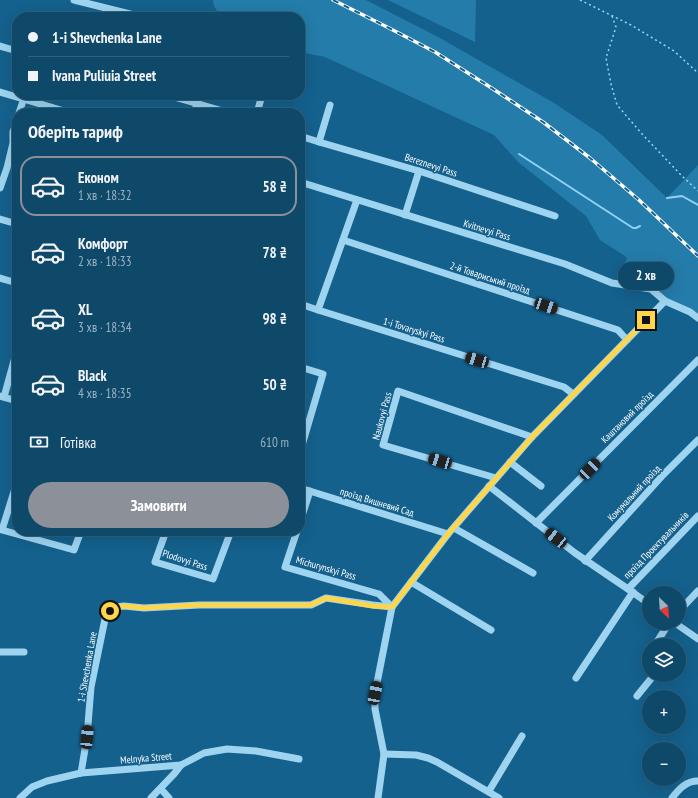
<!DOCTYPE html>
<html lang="uk">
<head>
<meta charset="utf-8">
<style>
  :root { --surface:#0f496a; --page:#185070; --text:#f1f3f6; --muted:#9bb2c1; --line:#2f617e; --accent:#8c9099 }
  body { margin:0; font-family:"PT Sans Narrow",sans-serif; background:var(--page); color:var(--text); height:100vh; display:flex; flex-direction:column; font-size:15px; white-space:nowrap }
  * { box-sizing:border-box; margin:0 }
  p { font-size:13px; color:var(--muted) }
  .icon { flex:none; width:22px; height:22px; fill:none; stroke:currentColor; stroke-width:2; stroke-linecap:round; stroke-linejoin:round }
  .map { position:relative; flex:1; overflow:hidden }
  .details { position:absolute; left:12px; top:108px; width:293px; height:428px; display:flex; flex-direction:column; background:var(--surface); border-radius:16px; box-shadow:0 4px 16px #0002,0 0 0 1px var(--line) }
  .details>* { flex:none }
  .top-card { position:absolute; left:12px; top:12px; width:293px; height:88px; border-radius:16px; box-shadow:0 4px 16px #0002,0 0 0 1px var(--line); display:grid; align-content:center; height:88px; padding:0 16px; background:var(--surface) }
  .needle { width:26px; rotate:155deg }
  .tools { position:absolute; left:642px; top:586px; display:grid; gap:8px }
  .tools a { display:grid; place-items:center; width:44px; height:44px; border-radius:50%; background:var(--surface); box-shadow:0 4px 16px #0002,0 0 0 1px var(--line); font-size:20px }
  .end { position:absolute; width:18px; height:18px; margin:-9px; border:5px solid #ffd54a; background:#111; box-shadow:0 0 0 2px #111 }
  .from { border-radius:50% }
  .bubble { position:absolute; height:28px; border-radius:14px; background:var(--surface); box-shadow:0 4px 16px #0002,0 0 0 1px var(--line); font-size:13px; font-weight:800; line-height:28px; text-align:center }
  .car { position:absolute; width:12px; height:24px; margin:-12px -6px; border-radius:5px; box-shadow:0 0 3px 1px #0007; background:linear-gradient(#222 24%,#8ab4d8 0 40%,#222 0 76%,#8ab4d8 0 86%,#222 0) }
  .top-card b { display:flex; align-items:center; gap:14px; height:38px; font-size:15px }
  .top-card b+b { border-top:1px solid var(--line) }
  .top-card i { width:10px; height:10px; background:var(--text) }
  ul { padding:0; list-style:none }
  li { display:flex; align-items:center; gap:12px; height:60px; margin:0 8px 6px; padding:0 8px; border:2px solid transparent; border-radius:16px }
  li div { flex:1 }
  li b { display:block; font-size:15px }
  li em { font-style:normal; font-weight:800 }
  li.selected { border-color:var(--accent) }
  li>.icon { width:36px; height:36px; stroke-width:1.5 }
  h2 { padding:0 16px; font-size:18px; line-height:48px }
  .pay { display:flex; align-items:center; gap:10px; height:44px; padding:0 16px; font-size:15px }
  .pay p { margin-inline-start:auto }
  .cta { display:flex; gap:8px; margin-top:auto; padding:8px 16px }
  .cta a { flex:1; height:46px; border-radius:24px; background:var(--accent); color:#fff; font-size:16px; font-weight:800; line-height:46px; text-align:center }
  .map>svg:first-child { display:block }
</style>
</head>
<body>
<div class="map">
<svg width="698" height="798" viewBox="0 0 698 798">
  <rect width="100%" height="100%" fill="#14618d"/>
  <g fill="#247caa">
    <path d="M213,0H366L440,38L554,103L602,135L667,198L698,165V318L685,309L651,289L615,284L627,259L625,256L600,240L586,216L518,162L494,135L325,57L300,52V17H222C218,12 213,7 213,0Z"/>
    <path d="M388,0H476L475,42Z"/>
  </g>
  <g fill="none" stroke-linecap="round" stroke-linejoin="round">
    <g stroke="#90d2f3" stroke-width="2">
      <path d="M519,154L633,228H636L640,226"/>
      <path d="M667,198L682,196L698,205"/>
    </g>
    <g stroke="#9ed4f0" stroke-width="1.5" stroke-dasharray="2 3" stroke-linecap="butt">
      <path d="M580,0L631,25L674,51L698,73"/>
      <path d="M612,16L616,27L606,58L611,84L617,105L643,135L681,175L698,191"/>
    </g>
    <g stroke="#9ed4f0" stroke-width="7">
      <path d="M74,0L142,17"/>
      <path d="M0,46L17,51"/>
      <path d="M0,92L71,113"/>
      <path d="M167,95L230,113"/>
      <path d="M19,113L24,98"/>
      <path d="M194,113L200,95"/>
      <path d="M257,113L262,95"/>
      <path d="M300,136L319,142L419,171L555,216"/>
      <path d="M319,142L330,105"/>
      <path d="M300,182L565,264L612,283L651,289L665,301L690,312L698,318"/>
      <path d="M0,188L7,168L13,143V132L17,121"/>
      <path d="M357,200L318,310L564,387L573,394"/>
      <path d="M405,215L419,171"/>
      <path d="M0,219L17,224"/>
      <path d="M343,240L618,330L627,340"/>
      <path d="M0,278L17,283"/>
      <path d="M300,304L318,310"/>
      <path d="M300,367L323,374L300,452"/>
      <path d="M0,396L17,401"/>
      <path d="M4,397L17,350"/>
      <path d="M510,462L541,486"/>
      <path d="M496,478L383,445L398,391L532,437"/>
      <path d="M17,482L2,530L74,550L81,531"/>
      <path d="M489,486L575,553L628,589L649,604"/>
      <path d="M300,488L448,534"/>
      <path d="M300,522L310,491"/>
      <path d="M536,523L698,360"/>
      <path d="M454,528L533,573"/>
      <path d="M166,531L155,562L213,579L231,531"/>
      <path d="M297,531L285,567L379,594L392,607"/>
      <path d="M585,561L663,475L698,440"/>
      <path d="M411,582L491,630"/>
      <path d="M628,589L698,516"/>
      <path d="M679,611L698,591"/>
      <path d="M675,623L698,639"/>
      <path d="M655,645L669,623"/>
      <path d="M0,652H24"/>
      <path d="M576,678L633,592"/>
      <path d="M637,696L654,675"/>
      <path d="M384,754L416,755L428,758L437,762L499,798"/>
      <path d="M81,773L87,737L91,687L105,619L110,611L116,607L124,606L144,608L199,605H311L326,598L373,605L392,607"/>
      <path d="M161,789L169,798"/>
      <path d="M489,791L522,736"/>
      <path d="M20,798L32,787L47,781L81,773L181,765L204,753L227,749L256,751L299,759"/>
      <path d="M151,798L174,774L181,765"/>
      <path d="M378,798L384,754L375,709V693L392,607L448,534L532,437L665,301"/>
      <path d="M672,798C679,789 686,781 698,781"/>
    </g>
    <g stroke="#fff" stroke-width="3.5">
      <path id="rail" d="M333,0L389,28L435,52L490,87L543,122L590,158L639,200L698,256"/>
    </g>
    <use href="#rail" stroke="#14618d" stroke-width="2" stroke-dasharray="6" stroke-linecap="butt"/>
  </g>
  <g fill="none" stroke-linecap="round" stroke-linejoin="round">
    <path stroke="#ffd54a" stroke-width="5" d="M110,611L116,607L124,606L144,608L199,605H311L326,598L373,606L392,607L448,534L532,437L646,320"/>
  </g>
  <g text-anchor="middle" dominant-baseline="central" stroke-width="3" stroke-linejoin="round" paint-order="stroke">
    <g font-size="10" fill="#fff" stroke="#14618d">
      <text transform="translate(431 165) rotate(18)">Bereznevyi Pass</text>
      <text transform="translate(487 230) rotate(17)">Kvitnevyi Pass</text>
      <text transform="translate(490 278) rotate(18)">2-й Товариський проїзд</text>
      <text transform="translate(414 330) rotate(17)">1-i Tovaryskyi Pass</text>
      <text transform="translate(382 416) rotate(-75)">Naukovyi Pass</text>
      <text transform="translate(627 417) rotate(-45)">Каштановий проїзд</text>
      <text transform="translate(634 493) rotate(-47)">Комунальний проїзд</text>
      <text transform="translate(377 502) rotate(17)">проїзд Вишневий Сад</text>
      <text transform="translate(656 545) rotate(-46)">проїзд Проектувальників</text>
      <text transform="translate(185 560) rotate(18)">Plodovyi Pass</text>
      <text transform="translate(326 568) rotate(16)">Michurynskyi Pass</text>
      <text transform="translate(87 667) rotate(-80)">1-i Shevchenka Lane</text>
      <text transform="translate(146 758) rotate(-5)">Melnyka Street</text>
    </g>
  </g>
</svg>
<div class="tools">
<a><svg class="needle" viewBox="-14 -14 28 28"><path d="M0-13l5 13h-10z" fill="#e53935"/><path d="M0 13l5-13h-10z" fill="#9bb2c1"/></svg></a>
<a><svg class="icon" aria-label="layers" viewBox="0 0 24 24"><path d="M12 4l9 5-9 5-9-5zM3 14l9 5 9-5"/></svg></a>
<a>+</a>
<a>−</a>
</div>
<i class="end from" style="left:110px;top:611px"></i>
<i class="end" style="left:646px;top:320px"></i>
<div class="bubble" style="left:618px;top:262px;width:56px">2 хв</div>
<i class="car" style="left:546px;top:306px;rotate:108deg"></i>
<i class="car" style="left:477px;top:360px;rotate:287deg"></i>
<i class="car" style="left:440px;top:461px;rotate:287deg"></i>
<i class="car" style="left:590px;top:469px;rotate:45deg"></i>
<i class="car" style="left:556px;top:538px;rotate:308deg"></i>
<i class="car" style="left:375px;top:693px;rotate:11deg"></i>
<i class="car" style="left:87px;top:737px;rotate:5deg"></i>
<div class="top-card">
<b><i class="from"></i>1-i Shevchenka Lane</b>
<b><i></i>Ivana Puliuia Street</b>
</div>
<section class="details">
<h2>Оберіть тариф</h2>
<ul>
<li class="selected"><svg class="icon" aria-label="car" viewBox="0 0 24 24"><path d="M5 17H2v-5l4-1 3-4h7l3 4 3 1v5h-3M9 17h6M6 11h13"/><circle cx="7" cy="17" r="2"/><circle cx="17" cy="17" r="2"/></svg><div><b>Економ</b><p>1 хв · 18:32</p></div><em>58 ₴</em></li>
<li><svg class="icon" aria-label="car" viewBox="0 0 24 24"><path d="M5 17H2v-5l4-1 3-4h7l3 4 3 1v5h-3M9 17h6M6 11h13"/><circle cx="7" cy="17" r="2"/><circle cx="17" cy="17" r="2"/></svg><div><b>Комфорт</b><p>2 хв · 18:33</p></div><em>78 ₴</em></li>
<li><svg class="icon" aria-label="car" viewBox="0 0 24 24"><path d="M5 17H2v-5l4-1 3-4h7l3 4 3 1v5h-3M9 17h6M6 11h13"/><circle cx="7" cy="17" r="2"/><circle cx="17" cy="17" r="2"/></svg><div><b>XL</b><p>3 хв · 18:34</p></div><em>98 ₴</em></li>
<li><svg class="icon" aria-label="car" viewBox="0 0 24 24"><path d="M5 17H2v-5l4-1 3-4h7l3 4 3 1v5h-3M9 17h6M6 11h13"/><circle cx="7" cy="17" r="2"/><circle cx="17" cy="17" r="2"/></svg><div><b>Black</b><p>4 хв · 18:35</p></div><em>50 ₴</em></li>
</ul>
<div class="pay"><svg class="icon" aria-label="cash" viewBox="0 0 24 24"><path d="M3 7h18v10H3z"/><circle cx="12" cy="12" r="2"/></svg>Готівка<p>610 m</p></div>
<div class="cta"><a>Замовити</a></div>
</section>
</div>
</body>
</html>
